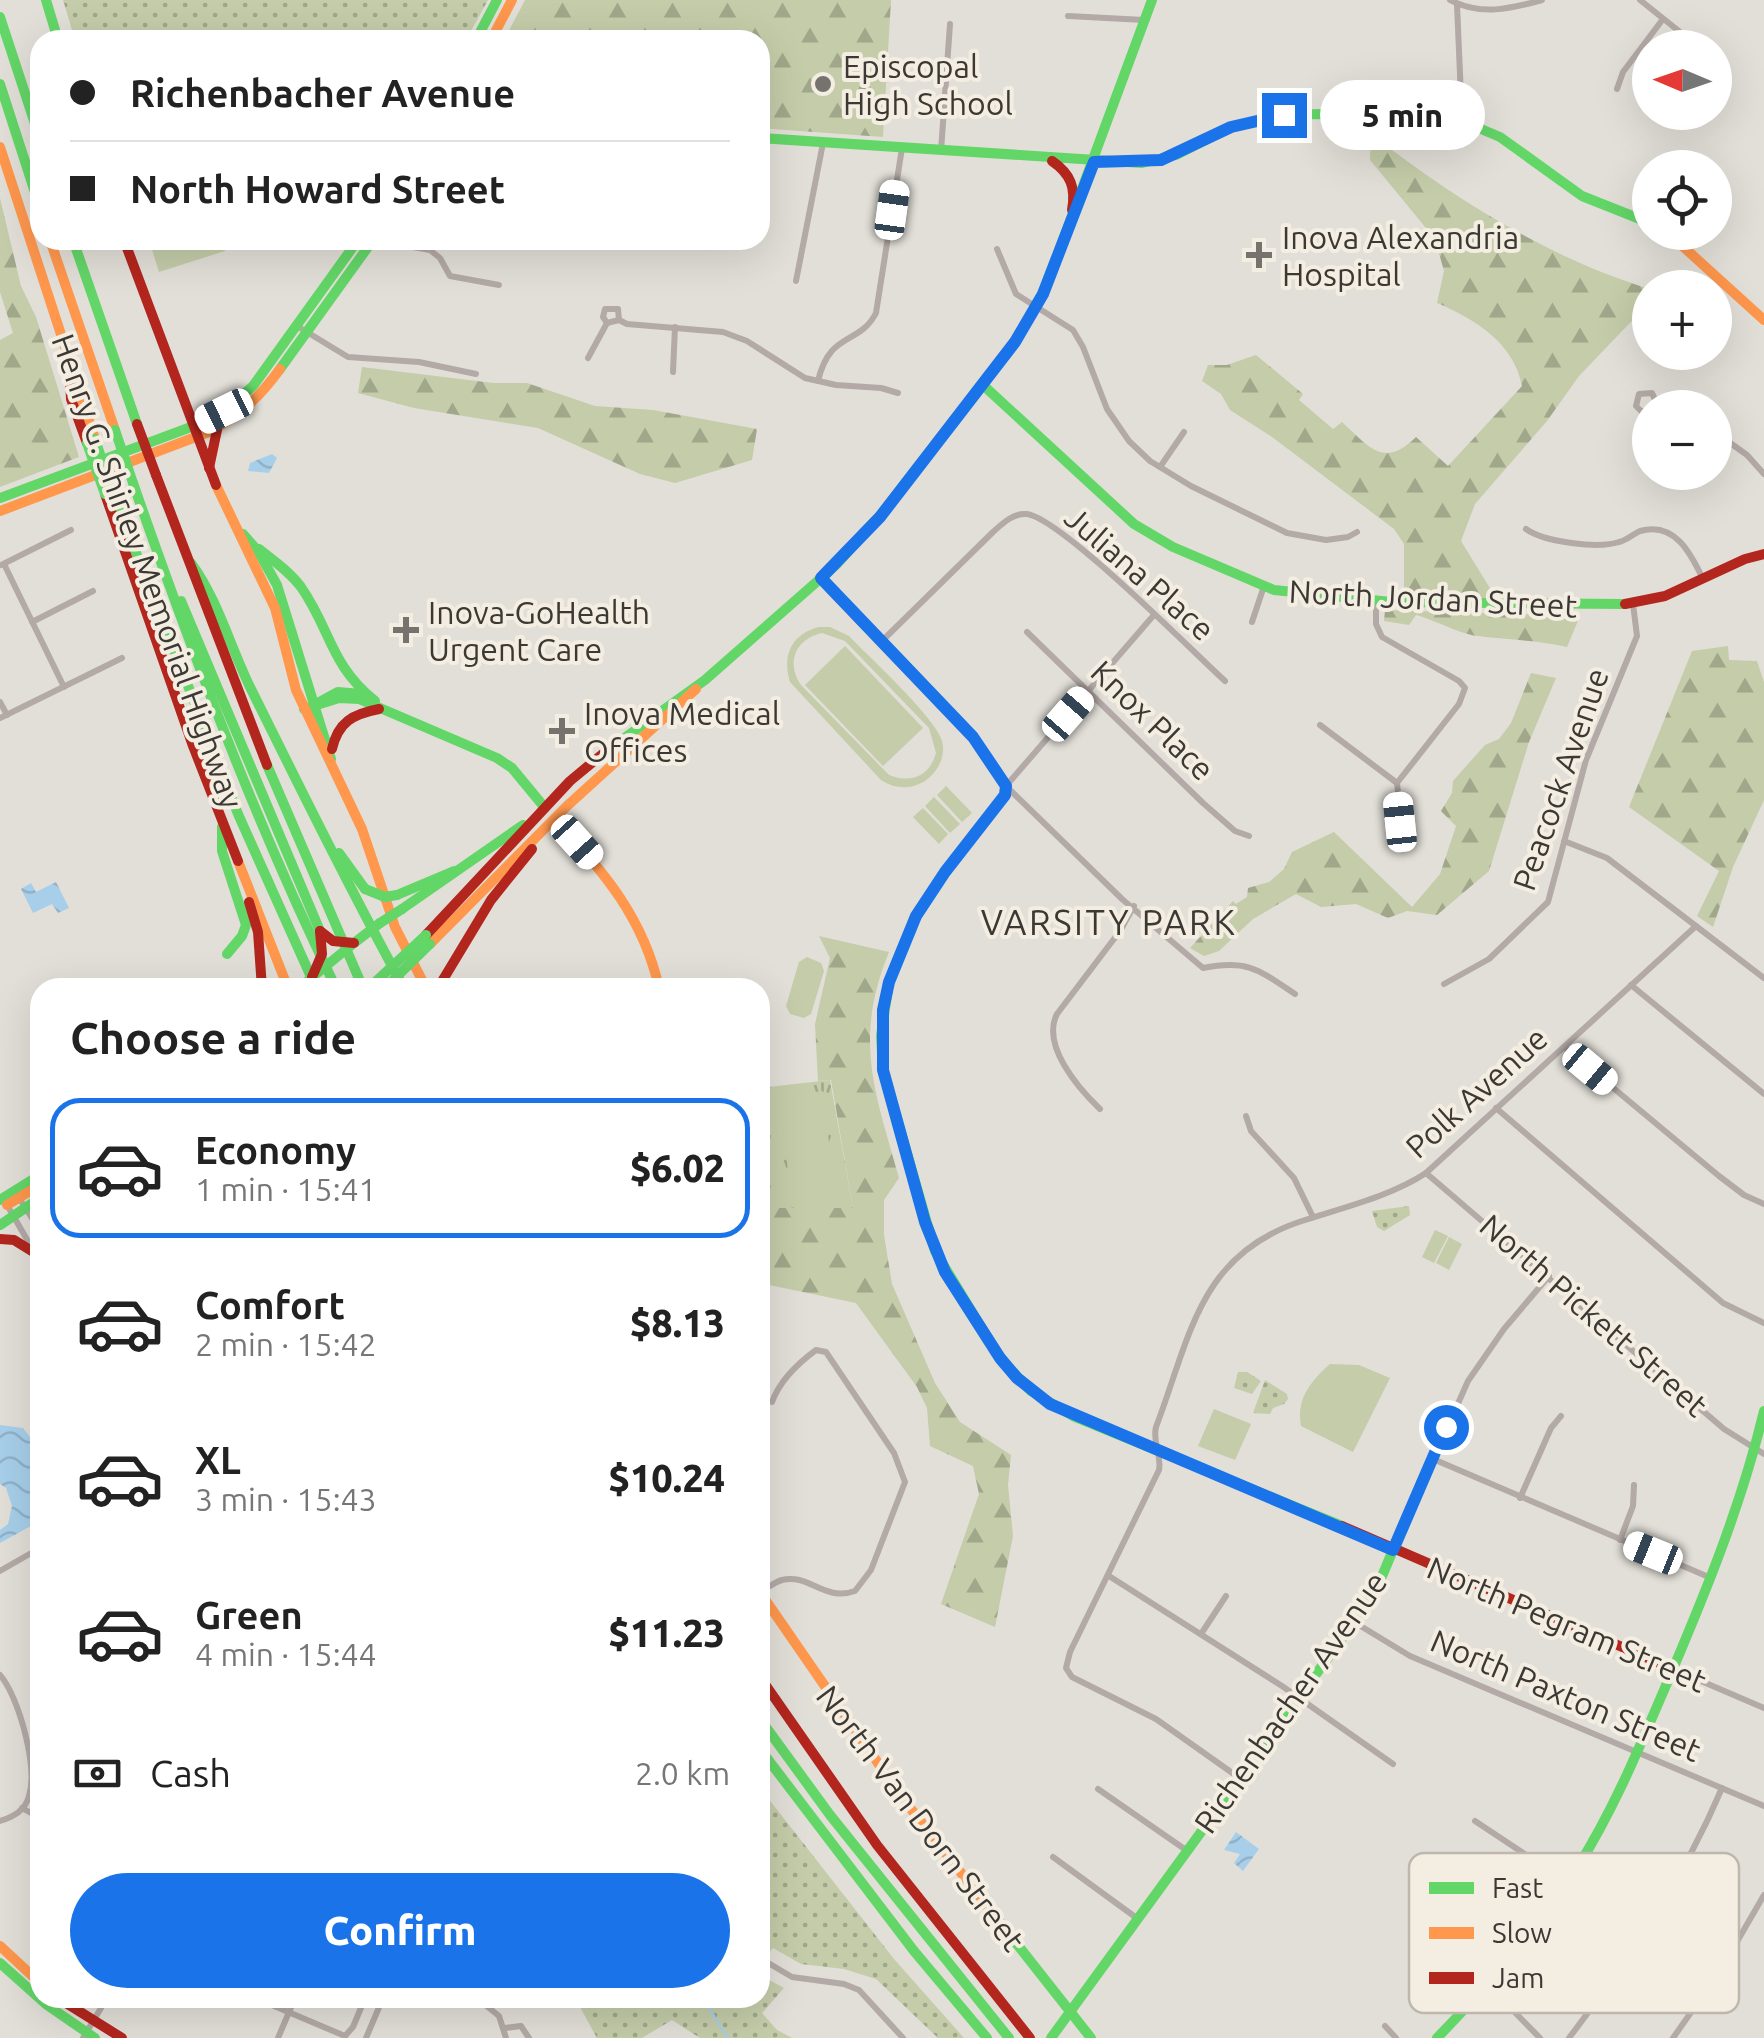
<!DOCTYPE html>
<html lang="en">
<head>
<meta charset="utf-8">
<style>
  :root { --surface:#fff; --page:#f6f6f6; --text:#222; --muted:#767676; --line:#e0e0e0; --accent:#1a73e8 }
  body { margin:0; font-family:Ubuntu,sans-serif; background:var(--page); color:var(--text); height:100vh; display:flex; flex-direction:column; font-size:38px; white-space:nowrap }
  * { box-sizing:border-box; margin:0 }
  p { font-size:32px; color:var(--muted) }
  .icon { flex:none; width:55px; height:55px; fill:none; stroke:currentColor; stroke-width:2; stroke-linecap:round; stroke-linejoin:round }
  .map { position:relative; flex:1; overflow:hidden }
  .panel { position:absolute; left:30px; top:978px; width:740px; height:1030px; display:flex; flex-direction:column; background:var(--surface); border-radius:30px; box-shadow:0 10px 40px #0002 }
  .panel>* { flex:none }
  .hud { position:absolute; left:30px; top:30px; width:740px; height:220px; border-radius:30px; box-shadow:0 10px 40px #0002; display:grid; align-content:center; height:220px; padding:0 40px; background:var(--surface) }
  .needle { width:65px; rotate:272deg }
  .controls { position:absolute; left:1632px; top:30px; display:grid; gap:20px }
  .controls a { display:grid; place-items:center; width:100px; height:100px; border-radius:50%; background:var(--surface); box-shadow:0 10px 40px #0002; font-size:50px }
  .end { position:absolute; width:45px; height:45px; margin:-22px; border:12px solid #1a73e8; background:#fff; box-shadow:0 0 0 5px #fff }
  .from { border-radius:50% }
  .bubble { position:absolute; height:70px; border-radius:35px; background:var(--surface); box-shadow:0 10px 40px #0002; font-size:32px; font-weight:800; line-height:70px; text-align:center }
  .car { position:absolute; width:30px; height:60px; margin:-30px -15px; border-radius:12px; box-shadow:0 0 8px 2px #0007; background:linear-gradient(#fff 24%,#345 0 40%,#fff 0 76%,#345 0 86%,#fff 0) }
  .hud b { display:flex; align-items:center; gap:35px; height:95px; font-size:38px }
  .hud b+b { border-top:2px solid var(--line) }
  .hud i { width:25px; height:25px; background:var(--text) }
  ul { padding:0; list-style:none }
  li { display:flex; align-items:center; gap:30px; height:140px; margin:0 20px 15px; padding:0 20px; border:5px solid transparent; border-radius:30px }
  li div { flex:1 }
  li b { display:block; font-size:38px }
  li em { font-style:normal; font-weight:800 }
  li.active { border-color:var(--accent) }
  li>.icon { width:90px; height:90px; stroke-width:1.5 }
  h2 { padding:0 40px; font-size:45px; line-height:120px }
  .pay { display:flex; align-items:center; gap:25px; height:110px; padding:0 40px; font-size:38px }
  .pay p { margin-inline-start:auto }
  .action { display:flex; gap:20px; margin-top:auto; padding:20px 40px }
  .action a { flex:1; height:115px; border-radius:60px; background:var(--accent); color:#fff; font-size:40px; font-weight:800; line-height:115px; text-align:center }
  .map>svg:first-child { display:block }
</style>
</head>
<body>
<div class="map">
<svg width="1764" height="2038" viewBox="0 0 1764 2038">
  <defs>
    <pattern id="grass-tufts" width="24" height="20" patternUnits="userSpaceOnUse" patternTransform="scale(2.5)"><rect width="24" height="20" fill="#c4cca9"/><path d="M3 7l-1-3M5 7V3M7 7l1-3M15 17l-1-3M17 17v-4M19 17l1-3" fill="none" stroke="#a0a78a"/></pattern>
    <pattern id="forest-firs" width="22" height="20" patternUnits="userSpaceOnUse" patternTransform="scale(2.5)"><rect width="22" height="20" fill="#c4cca9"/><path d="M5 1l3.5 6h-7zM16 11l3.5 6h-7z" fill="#a0a78a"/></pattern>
    <pattern id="park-dots" width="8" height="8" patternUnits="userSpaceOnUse" patternTransform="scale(2.5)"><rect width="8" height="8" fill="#c4cca9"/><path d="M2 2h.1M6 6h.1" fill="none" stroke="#a0a78a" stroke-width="1.8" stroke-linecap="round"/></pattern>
    <pattern id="water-waves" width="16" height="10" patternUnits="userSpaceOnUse" patternTransform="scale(2.5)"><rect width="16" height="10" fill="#a7cfea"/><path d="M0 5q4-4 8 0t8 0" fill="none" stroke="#91b2c9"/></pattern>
  </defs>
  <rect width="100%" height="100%" fill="#e2dfd8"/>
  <path fill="url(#grass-tufts)" d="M830,1080L853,1208H760V1130L768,1087Z"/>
  <g fill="url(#forest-firs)">
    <path d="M525,0H891L883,137L760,128V40H504Z"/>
    <path d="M1371,134C1455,199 1548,258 1650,289V302L1579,376L1547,421L1475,504L1461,541L1496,598L1404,595V544L1394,529L1272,437L1230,410L1221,394L1202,381L1208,365H1227L1256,355L1303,394L1299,400L1333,429L1342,422C1369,447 1384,469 1416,437L1448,466L1522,386C1514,343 1475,319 1437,303L1444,271L1435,239L1370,160Z"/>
    <path d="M0,198L21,286L36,317L79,457L0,487V340L13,333L0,292Z"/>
    <path d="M362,367L493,383H527L595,406L653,410L757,429L752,460L675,483L640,474L538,428L414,408L358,393Z"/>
    <path d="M1385,610L1580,616L1567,647C1536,640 1509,640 1478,636C1462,635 1435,620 1416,615L1409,625L1384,621Z"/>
    <path d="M1728,646L1729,660L1757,661L1764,682V800L1733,867L1713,927L1697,916L1719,871L1629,807L1692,651Z"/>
    <path d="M1531,673L1556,678L1529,742L1489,871L1437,915L1407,911L1388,918L1356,904L1321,907L1296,894L1253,919L1219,951L1204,956L1190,948L1233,901L1236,904L1247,897L1248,888L1269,882L1284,869L1292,852L1334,832L1412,907L1440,874L1456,826L1441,811L1452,793L1453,781L1485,745L1499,739L1511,723Z"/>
    <path d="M819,936L889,952C853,1040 875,1092 899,1178L884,1200V1235L892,1284L935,1383L960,1422L1011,1455L1008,1485L1013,1536L995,1627L941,1604L979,1494L973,1466L930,1446L927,1408L917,1387L856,1303L760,1283V1208H853L831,1080L818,1081L815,1024L830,958Z"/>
  </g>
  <g fill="url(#park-dots)">
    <path d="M63,0H488L466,40H75Z"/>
    <path d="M1409,1206L1410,1215L1384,1231L1377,1227L1372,1211Z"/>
    <path d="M1238,1372H1247L1261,1381L1252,1394L1234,1388Z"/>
    <path d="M1265,1380L1287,1394L1288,1399L1284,1404L1273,1408L1270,1414L1253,1413Z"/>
    <path d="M760,1788L894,1959L964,2038H938L876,1979L844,1969L801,1964L773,1948L760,1963Z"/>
    <path d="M760,1975L784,1988L762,2013L777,2030L792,2038H700L672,2020L642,2038H597L575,1998H760Z"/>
  </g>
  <g fill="#c4cca9" fill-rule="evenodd">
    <path d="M149,240H221L225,251L159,272Z"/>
    <path d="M819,627H830L849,636C868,656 936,718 942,741C946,756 938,772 925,781C910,790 895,789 881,780L790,682C782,656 791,634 819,627ZM822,633L845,641L929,728L936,753C930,776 911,784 889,775L800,684C786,661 796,639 822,633Z"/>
    <path d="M845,646L923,728L883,766L805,685Z"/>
    <path d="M946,786L972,813L962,822L937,795Z"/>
    <path d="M934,797L960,824L950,833L925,806Z"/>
    <path d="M923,808L948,834L939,844L913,817Z"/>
    <path d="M807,957L821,963L824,971L811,1014L804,1018L790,1014L786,1006L799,962Z"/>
    <path d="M823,1091L835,1195L791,1200L780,1096Z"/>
    <path d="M1435,1230L1448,1236L1434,1263L1422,1257Z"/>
    <path d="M1449,1237L1462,1244L1449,1270L1436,1263Z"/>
    <path d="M1330,1364L1359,1365L1390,1378L1353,1452L1301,1426C1296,1399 1310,1382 1330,1364Z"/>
    <path d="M1214,1409L1251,1424L1235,1460L1198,1446Z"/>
  </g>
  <g fill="url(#water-waves)">
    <path d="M272,454L277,458L269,473L248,471L250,463Z"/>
    <path d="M56,882L69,908L58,913L52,904L33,913L21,889L31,883L36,892Z"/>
    <path d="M0,1425L23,1428L40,1450V1521L0,1543V1530L8,1524L12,1506L6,1488L0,1484Z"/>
    <path d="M1236,1832L1259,1849L1243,1871L1234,1863L1240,1854L1224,1850Z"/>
  </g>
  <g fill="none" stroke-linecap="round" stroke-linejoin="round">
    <path stroke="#a7cfea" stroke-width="2.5" d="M707,1998L708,2007L728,2038"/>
    <g stroke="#b3a9a6" stroke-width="6">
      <path d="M1450,0C1481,16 1510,9 1542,0"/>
      <path d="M1640,0L1695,44"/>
      <path d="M1457,4L1462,121"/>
      <path d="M1068,16L1144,20"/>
      <path d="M1617,89L1623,72L1663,19"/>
      <path d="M941,151L950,24"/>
      <path d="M373,240L430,250L440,258L450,276L499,285"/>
      <path d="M686,246L693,240"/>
      <path d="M997,249L1016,294L1073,330L1083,347L1107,409L1129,441L1150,461L1191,486L1287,533L1326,540L1348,537L1357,532"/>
      <path d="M796,281L823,143"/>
      <path d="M619,320L607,323L603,317L605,309H618L619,320L627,324L723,332L747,341L805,378L836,385L881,388L898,393"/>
      <path d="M297,326L348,357L419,362L476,374"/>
      <path d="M588,358L607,323"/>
      <path d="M673,372L675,327"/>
      <path d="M818,381C830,330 859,346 876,313L902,148"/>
      <path d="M1650,411H1641L1636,406L1639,394L1652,393L1656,402L1654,408"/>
      <path d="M1715,432L1747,455L1764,474"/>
      <path d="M1160,467L1184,432"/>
      <path d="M1526,529C1544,542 1598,549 1619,542C1627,540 1633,534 1640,531C1675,521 1691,554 1703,579"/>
      <path d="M4,564L64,687"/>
      <path d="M1,565L71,530"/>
      <path d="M1376,602V624L1382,637L1459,681L1465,688L1459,704L1397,783L1403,840"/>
      <path d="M1153,616L1006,786L1122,899L1203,968C1248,959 1259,970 1295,994"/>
      <path d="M32,622L93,591"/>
      <path d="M1252,622L1264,586"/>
      <path d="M1027,632L1203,803L1235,831L1249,836"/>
      <path d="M882,641L993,532C1002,524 1013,513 1026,514C1059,516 1193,652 1225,681"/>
      <path d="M0,702L7,715"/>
      <path d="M0,718L122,658"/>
      <path d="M1320,725L1397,783"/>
      <path d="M1564,841L1607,858L1764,978"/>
      <path d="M1444,984L1489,959L1548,902L1586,760L1637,636L1633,604"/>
      <path d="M1631,985L1764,1094"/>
      <path d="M1564,1047L1719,1176L1744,1195L1764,1204"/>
      <path d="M1496,1108L1723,1303L1764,1323"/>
      <path d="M1100,1109C1078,1088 1041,1045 1057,1014L1120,931L1134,906"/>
      <path d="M1246,1116L1251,1131L1294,1178L1313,1217"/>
      <path d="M1426,1173L1724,1429L1764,1454"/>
      <path d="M18,1196L40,1231"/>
      <path d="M7,1205L40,1262"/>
      <path d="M1433,1459L1711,1578"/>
      <path d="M1520,1498L1551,1428L1561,1416"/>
      <path d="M1620,1540L1633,1506L1634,1485"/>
      <path d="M1393,1550L1468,1381L1504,1329L1549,1276"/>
      <path d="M0,1571L40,1548"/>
      <path d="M1109,1576L1282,1686L1393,1764"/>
      <path d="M760,1592C767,1588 775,1582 782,1580C809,1573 824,1602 855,1591L871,1570L905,1482L894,1453L826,1352L816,1350C797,1364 780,1380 772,1402"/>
      <path d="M1354,1622L1410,1656L1764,1806"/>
      <path d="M1201,1634L1226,1596"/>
      <path d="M1673,1669L1764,1708"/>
      <path d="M0,1675C19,1697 38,1767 29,1796C25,1811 13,1817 0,1821"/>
      <path d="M1238,1777L1156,1719L1072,1677L1066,1668L1070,1652L1159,1470C1162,1454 1152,1443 1156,1427C1191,1335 1199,1253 1305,1220C1345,1207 1391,1196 1426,1173L1696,926"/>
      <path d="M1098,1789L1186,1850"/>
      <path d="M22,1808L40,1818"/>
      <path d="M1475,1821L1567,1882"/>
      <path d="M1053,1857L1138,1919"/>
      <path d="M770,1964L792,1977L844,1984L859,1990L903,2038"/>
      <path d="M1489,1986L1540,2038"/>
      <path d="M255,1998L345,2036"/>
      <path d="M430,1998H451"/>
      <path d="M477,1998L499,2016L506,2038"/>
      <path d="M1385,2026L1396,2038"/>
      <path d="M505,2028L521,2026L529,2038"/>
      <path d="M345,2036L353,2027L365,1998"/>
      <path d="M83,2038L107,1998"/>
      <path d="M278,2038L295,1998"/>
      <path d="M366,2038L383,1998"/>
      <path d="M1569,2038C1629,1959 1683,1880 1722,1788"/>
      <path d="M1673,2038L1720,1971L1764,1895"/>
    </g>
    <g stroke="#63d668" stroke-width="10">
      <path d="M46,0L58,40"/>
      <path d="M0,17L40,139"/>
      <path d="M476,40L497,0"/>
      <path d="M0,84L40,208"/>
      <path d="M760,138L1142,163L1176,155L1231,127L1284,115L1321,114L1377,121H1462L1500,137L1582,196L1650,223"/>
      <path d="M73,240L137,424"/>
      <path d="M280,369L373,240"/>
      <path d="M983,385L1134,524L1173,547L1274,590L1391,602L1625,604"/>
      <path d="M133,483C193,655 256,824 336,988"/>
      <path d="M112,491L238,814L316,988"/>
      <path d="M0,498L191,427L224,411L253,386L358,240"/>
      <path d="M243,534L258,551L277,585L331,759"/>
      <path d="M259,549C273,560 290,572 301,587C331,630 330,665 375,701"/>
      <path d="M191,563C218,600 230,646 250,687C300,788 350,889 404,988"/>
      <path d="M181,601L320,931"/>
      <path d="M316,704L338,692L361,694"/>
      <path d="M304,709L339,698L359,699L497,758L512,768L545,808"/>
      <path d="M605,752L705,680L837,564L879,517L1015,342L1043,294L1152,0"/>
      <path d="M267,765L363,988"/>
      <path d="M1006,786L1005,795L945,872L916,916L889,982L881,1036L883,1070L935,1251L1000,1358L1031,1391L1073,1416L1342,1526"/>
      <path d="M222,827V851L246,925L242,936L227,954"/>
      <path d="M339,853L365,889"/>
      <path d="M397,895L454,871"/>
      <path d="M402,909L523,825"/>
      <path d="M354,943L380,923"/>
      <path d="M0,1200L40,1175"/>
      <path d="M0,1225L40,1198"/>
      <path d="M760,1719L830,1815L1009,2038"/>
      <path d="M760,1749L914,1951L987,2038"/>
      <path d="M987,1906L1091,2038"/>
      <path d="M0,1963L47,2005L95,2038"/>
      <path d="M1051,2038L1354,1622L1380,1581L1393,1550"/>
      <path d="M1437,2038C1488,1985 1538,1930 1577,1868C1615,1808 1642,1741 1670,1676C1707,1589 1742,1503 1764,1411"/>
    </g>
    <g stroke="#ff974d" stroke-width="10">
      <path d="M491,40L512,0"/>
      <path d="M0,147L95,439"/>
      <path d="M1667,232L1764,320"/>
      <path d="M50,240L115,430"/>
      <path d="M216,485L275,608L296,690L362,829L395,927L426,988"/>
      <path d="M0,511L209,432C240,415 259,398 280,369"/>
      <path d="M557,821C604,872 644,919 659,988"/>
      <path d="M238,861L288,988"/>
      <path d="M430,944L567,806L696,689"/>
      <path d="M7,1205L40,1185"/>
      <path d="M760,1592L900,1795L987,1906"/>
      <path d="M0,1946L40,1983"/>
    </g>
    <g stroke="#b3261e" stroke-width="10">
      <path d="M1052,161C1071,174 1076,188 1072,210"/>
      <path d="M124,240L216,485"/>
      <path d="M70,378L71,399L87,443"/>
      <path d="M209,468L217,430"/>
      <path d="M156,475L267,765"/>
      <path d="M105,494L193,746L238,861"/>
      <path d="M821,579L973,737L1006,786"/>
      <path d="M1625,604L1665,596L1745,559L1764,554"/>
      <path d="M332,749C338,722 353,714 379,709"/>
      <path d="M249,902L258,932L262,988"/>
      <path d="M426,935L570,781L605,752"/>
      <path d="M438,988L491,900L532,849"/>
      <path d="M0,1239L14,1240L35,1253"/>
      <path d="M1342,1526L1673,1669"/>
      <path d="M760,1677L877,1845L1030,2038"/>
      <path d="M58,1998L122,2038"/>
    </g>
    <g stroke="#63d668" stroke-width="10">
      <path d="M115,430L133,483"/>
      <path d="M95,439L112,491"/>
      <path d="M87,443L105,494"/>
      <path d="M365,889L385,897L397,895"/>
      <path d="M380,923L402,909"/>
      <path d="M299,988L354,943"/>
      <path d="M369,988L426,935"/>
      <path d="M385,988L430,944"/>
    </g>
    <g stroke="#b3261e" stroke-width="10">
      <path d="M137,424L156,475"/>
      <path d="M320,931L333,941L354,943"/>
      <path d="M312,977L322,954L320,931"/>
    </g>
  </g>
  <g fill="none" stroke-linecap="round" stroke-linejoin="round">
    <path stroke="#1a73e8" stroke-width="12" d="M1284,115L1231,127L1161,160L1094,162L1043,294L1015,342L880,517L821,578L973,737L1006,786L1005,795L945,872L916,916L889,982L883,1010V1070L925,1222L945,1272L1000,1358L1017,1378L1050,1404L1393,1550L1446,1427"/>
  </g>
  <g fill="#76736e" stroke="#f4ede1" stroke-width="4">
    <circle cx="823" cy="84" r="10"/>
    <path d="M1254 240h10v10h10v10h-10v10h-10v-10h-10v-10h10z"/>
    <path d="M401 615h10v10h10v10h-10v10h-10v-10h-10v-10h10z"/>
    <path d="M557 716h10v10h10v10h-10v10h-10v-10h-10v-10h10z"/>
  </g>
  <g text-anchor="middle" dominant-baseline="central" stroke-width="8" stroke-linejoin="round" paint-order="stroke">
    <g font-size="32" fill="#3c3935" stroke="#f4ede1" text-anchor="start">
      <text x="843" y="66">Episcopal<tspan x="843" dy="37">High School</tspan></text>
      <text x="1282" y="237">Inova Alexandria<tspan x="1282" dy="37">Hospital</tspan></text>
      <text x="428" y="612">Inova-GoHealth<tspan x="428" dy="37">Urgent Care</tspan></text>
      <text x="584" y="713">Inova Medical<tspan x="584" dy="37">Offices</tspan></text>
    </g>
    <g font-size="32" fill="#3c3935" stroke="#f4ede1">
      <text transform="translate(148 571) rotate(70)">Henry G. Shirley Memorial Highway</text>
      <text transform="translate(1140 573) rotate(41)">Juliana Place</text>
      <text transform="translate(1433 598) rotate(3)">North Jordan Street</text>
      <text transform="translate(1153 720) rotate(44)">Knox Place</text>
      <text transform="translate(1560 779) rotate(-71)">Peacock Avenue</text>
      <text transform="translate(1476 1092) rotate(-42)">Polk Avenue</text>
      <text transform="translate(1594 1315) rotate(41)">North Pickett Street</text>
      <text transform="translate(1567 1624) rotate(23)">North Pegram Street</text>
      <text transform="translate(1566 1695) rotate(23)">North Paxton Street</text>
      <text transform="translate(1290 1702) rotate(-55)">Richenbacher Avenue</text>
      <text transform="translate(921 1818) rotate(53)">North Van Dorn Street</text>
    </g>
    <g font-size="35" letter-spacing="2.5" fill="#3c3935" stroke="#f4ede1">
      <text x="1109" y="922">VARSITY PARK</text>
    </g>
  </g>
  <rect x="1409" y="1853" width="330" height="160" rx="15" fill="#f4ede1" stroke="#bdb7ad" stroke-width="2.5"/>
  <rect x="1429" y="1882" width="45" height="12" fill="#63d668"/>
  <rect x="1429" y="1927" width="45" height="12" fill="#ff974d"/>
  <rect x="1429" y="1972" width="45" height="12" fill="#b3261e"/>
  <g font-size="28" fill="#3c3935">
    <text x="1492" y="1898">Fast</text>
    <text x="1492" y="1943">Slow</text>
    <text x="1492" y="1988">Jam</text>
  </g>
</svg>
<div class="controls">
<a><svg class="needle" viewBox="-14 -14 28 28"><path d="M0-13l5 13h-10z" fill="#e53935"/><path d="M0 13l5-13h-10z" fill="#767676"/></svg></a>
<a><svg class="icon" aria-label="locate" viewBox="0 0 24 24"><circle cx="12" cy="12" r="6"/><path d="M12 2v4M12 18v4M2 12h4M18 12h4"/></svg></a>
<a>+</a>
<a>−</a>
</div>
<i class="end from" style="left:1446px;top:1427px"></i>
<i class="end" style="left:1284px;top:115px"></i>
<div class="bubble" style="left:1320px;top:80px;width:165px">5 min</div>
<i class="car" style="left:892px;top:210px;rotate:8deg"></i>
<i class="car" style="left:224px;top:411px;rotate:244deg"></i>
<i class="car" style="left:1068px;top:714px;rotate:41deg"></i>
<i class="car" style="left:1400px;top:822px;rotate:354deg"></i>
<i class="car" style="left:577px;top:842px;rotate:138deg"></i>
<i class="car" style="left:1590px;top:1069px;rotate:130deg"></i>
<i class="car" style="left:1653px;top:1553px;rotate:292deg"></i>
<div class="hud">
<b><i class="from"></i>Richenbacher Avenue</b>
<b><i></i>North Howard Street</b>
</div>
<section class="panel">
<h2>Choose a ride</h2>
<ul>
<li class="active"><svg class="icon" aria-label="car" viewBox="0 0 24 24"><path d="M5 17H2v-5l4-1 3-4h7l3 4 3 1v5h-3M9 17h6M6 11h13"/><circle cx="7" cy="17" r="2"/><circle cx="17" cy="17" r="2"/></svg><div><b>Economy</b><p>1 min · 15:41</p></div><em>$6.02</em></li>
<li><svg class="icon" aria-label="car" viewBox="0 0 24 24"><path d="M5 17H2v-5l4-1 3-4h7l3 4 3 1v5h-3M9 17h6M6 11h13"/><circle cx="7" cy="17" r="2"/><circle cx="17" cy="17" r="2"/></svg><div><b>Comfort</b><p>2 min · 15:42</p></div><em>$8.13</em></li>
<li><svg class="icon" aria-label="car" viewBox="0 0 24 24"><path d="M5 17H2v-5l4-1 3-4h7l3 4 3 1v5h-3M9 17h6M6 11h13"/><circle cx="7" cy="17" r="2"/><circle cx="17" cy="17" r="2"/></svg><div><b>XL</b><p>3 min · 15:43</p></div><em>$10.24</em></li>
<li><svg class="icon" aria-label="car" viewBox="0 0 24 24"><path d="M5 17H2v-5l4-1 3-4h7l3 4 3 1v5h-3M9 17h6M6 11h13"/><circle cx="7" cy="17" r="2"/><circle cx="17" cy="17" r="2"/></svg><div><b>Green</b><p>4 min · 15:44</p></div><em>$11.23</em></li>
</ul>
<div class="pay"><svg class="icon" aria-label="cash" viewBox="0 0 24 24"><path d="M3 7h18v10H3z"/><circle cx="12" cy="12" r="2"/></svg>Cash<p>2.0 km</p></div>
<div class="action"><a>Confirm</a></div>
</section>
</div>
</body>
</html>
